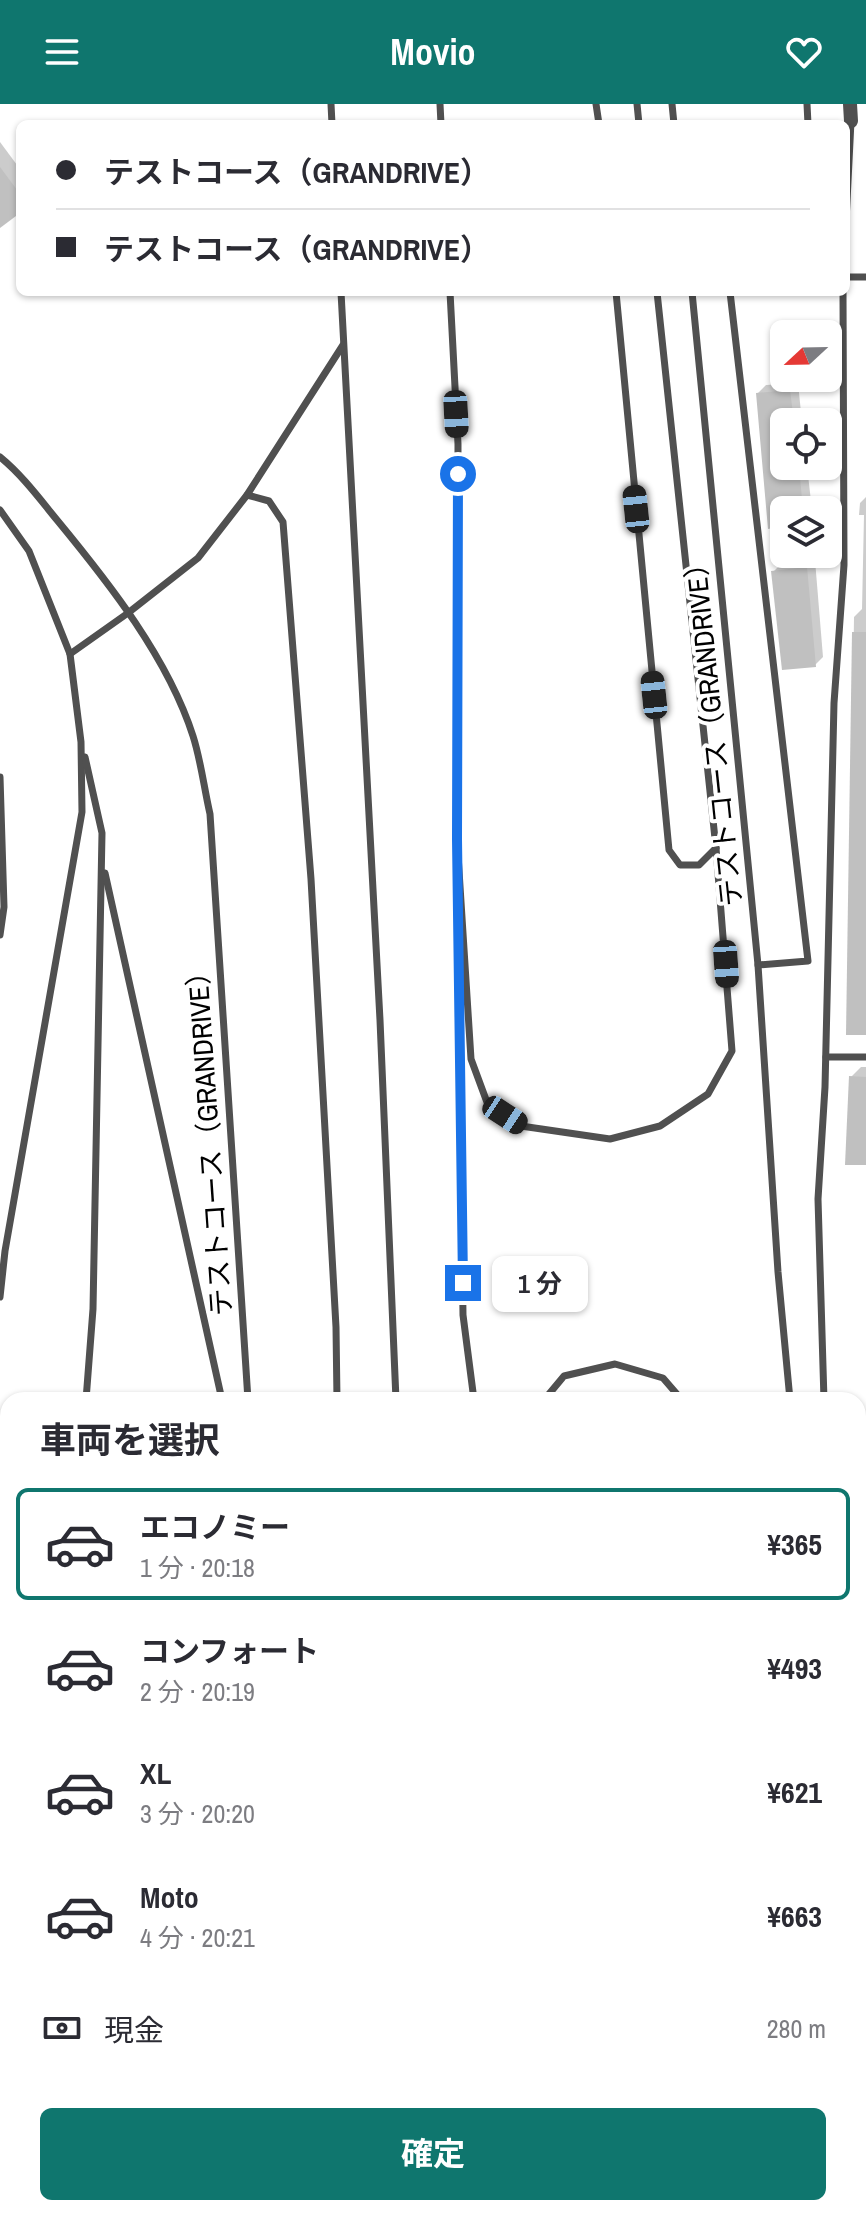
<!DOCTYPE html>
<html lang="ja">
<head>
<meta charset="utf-8">
<style>
  :root { --surface:#fff; --page:#f2f2f3; --text:#2b2b33; --muted:#7c7c81; --line:#e1e1e2; --accent:#0f766e }
  body { margin:0; font-family:"Archivo Narrow","Noto Sans JP",sans-serif; background:var(--page); color:var(--text); height:100vh; display:flex; flex-direction:column; font-size:30px; white-space:nowrap }
  * { box-sizing:border-box; margin:0 }
  p { font-size:26px; color:var(--muted) }
  .icon { flex:none; width:44px; height:44px; fill:none; stroke:currentColor; stroke-width:2; stroke-linecap:round; stroke-linejoin:round }
  .map { position:relative; flex:1; overflow:hidden }
  .sheet { position:absolute; left:0px; top:1288px; width:866px; height:824px; display:flex; flex-direction:column; background:var(--surface); border-radius:24px 24px 0 0; box-shadow:0 2px 6px #0004 }
  .sheet>* { flex:none }
  .hud { position:absolute; left:16px; top:16px; width:834px; height:176px; border-radius:12px; box-shadow:0 2px 6px #0004; display:grid; align-content:center; height:176px; padding:0 40px; background:var(--surface) }
  .needle { width:52px; rotate:248deg }
  .controls { position:absolute; left:770px; top:216px; display:grid; gap:16px }
  .controls a { display:grid; place-items:center; width:72px; height:72px; border-radius:12px; background:var(--surface); box-shadow:0 2px 6px #0004; font-size:40px }
  .end { position:absolute; width:36px; height:36px; margin:-18px; border:10px solid #1a73e8; background:#fff; box-shadow:0 0 0 4px #fff }
  .from { border-radius:50% }
  .bubble { position:absolute; height:56px; border-radius:12px; background:var(--surface); box-shadow:0 2px 6px #0004; font-size:26px; font-weight:700; line-height:56px; text-align:center }
  .car { position:absolute; width:24px; height:48px; margin:-24px -12px; border-radius:10px; box-shadow:0 0 6px 2px #0007; background:linear-gradient(#222 24%,#8ab4d8 0 40%,#222 0 76%,#8ab4d8 0 86%,#222 0) }
  .hud b { display:flex; align-items:center; gap:28px; height:76px; font-size:30px }
  .hud b+b { border-top:2px solid var(--line) }
  .hud i { width:20px; height:20px; background:var(--text) }
  ul { padding:0; list-style:none }
  li { display:flex; align-items:center; gap:24px; height:112px; margin:0 16px 12px; padding:0 24px; border:4px solid transparent; border-radius:12px }
  li div { flex:1 }
  li b { display:block; font-size:30px }
  li em { font-style:normal; font-weight:700 }
  li.selected { border-color:var(--accent) }
  li>.icon { width:72px; height:72px; stroke-width:1.5 }
  h2 { padding:0 40px; font-size:36px; line-height:96px }
  .pay { display:flex; align-items:center; gap:20px; height:88px; padding:0 40px; font-size:30px }
  .pay p { margin-inline-start:auto }
  .button { display:flex; gap:16px; margin-top:auto; padding:16px 40px }
  .button a { flex:1; height:92px; border-radius:12px; background:var(--accent); color:#fff; font-size:32px; font-weight:700; line-height:92px; text-align:center }
  header { display:flex; justify-content:space-between; align-items:center; height:104px; padding:0 40px; background:var(--accent); color:#fff; font-size:36px; font-weight:700 }
  .map>svg:first-child { display:block }
</style>
</head>
<body>
<header><svg class="icon" aria-label="menu" viewBox="0 0 24 24"><path d="M4 6h16M4 12h16M4 18h16"/></svg>Movio<svg class="icon" aria-label="heart" viewBox="0 0 24 24"><path d="M12 20l-8-8c-3-5 5-10 8-4 3-6 11-1 8 4z"/></svg></header>
<div class="map">
<svg width="866" height="2112" viewBox="0 0 866 2112">
  <rect width="100%" height="100%" fill="#fff"/>
  <path fill="#9e9e9e" d="M0,2023L8,2024V2104H858V2087L866,2088V2112H0Z"/>
  <g fill="#0003">
    <path d="M0,38L20,65V107L0,122Z"/>
    <path d="M798,279L802,318H784V362H807L812,406H784V420L758,289L766,281Z"/>
    <path d="M866,382V929H848L854,513L862,505L864,411H859L860,399L866,393Z"/>
    <path d="M815,456L823,553L815,561L773,468L781,460Z"/>
    <path d="M861,963H866V1059L851,973Z"/>
    <path d="M866,1391V1438H860L861,1396Z"/>
  </g>
  <g fill="#c0c0c0">
    <path d="M0,63L20,90V109L0,124Z"/>
    <path d="M790,286L794,318H784V362H799L803,406H784V422L768,425L756,289Z"/>
    <path d="M807,463L816,563L782,566L771,467Z"/>
    <path d="M852,528H866V931H846Z"/>
    <path d="M849,972L866,973V1061H845Z"/>
  </g>
  <g fill="none" stroke-linecap="round" stroke-linejoin="round">
    <g stroke="#505050" stroke-width="7">
      <path d="M331,0L332,20"/>
      <path d="M440,0L441,20"/>
      <path d="M596,0L599,20"/>
      <path d="M637,0L639,20"/>
      <path d="M672,0L674,20"/>
      <path d="M807,0L808,20"/>
      <path d="M846,117L851,17"/>
      <path d="M846,173H866"/>
      <path d="M341,188L380,916L396,1296"/>
      <path d="M450,188L458,340L457,738"/>
      <path d="M616,188L669,746L680,761H699L716,744"/>
      <path d="M692,188L758,861L778,1168L790,1296"/>
      <path d="M730,188L808,857L758,861"/>
      <path d="M0,353C22,371 39,394 57,416C109,479 168,554 193,632C201,657 204,684 210,710L248,1296"/>
      <path d="M247,391L269,397L283,418L311,775L336,1223L337,1296"/>
      <path d="M0,406L29,447L70,550L81,638L82,708L5,1147L0,1193"/>
      <path d="M70,550L128,509L198,454L247,391L343,241"/>
      <path d="M85,653L102,729L93,1205L86,1296"/>
      <path d="M0,673L4,803L0,831"/>
      <path d="M457,735L471,955L488,1001L521,1022L610,1035L660,1022L708,990L732,947L716,744L657,188"/>
      <path d="M105,769L222,1296"/>
      <path d="M458,822L463,1211L474,1296"/>
      <path d="M826,953H866"/>
      <path d="M544,1296L564,1272L615,1260L663,1274L682,1296"/>
      <path d="M824,1296L818,1095L825,983L834,599L844,461L843,188"/>
      <path d="M0,1368L8,1380"/>
      <path d="M858,1704L866,1705"/>
      <path d="M0,1729L8,1732"/>
      <path d="M0,1740L8,1746"/>
      <path d="M0,1798L8,1803"/>
      <path d="M0,1987L8,1988"/>
    </g>
    <path stroke="#505050" stroke-width="14" d="M850,0L851,17"/>
  </g>
  <g fill="none" stroke-linecap="round" stroke-linejoin="round">
    <path stroke="#1a73e8" stroke-width="10" d="M458,370L457,735L463,1179"/>
  </g>
  <g text-anchor="middle" dominant-baseline="central" stroke-width="8" stroke-linejoin="round" paint-order="stroke">
    <g font-size="28" fill="#000" stroke="#fff">
      <text transform="translate(713 624) rotate(-96)">テストコース（GRANDRIVE）</text>
      <text transform="translate(209 1033) rotate(-94)">テストコース（GRANDRIVE）</text>
    </g>
  </g>
</svg>
<div class="controls">
<a><svg class="needle" viewBox="-14 -14 28 28"><path d="M0-13l5 13h-10z" fill="#e53935"/><path d="M0 13l5-13h-10z" fill="#7c7c81"/></svg></a>
<a><svg class="icon" aria-label="locate" viewBox="0 0 24 24"><circle cx="12" cy="12" r="6"/><path d="M12 2v4M12 18v4M2 12h4M18 12h4"/></svg></a>
<a><svg class="icon" aria-label="layers" viewBox="0 0 24 24"><path d="M12 4l9 5-9 5-9-5zM3 14l9 5 9-5"/></svg></a>
</div>
<i class="end from" style="left:458px;top:370px"></i>
<i class="end" style="left:463px;top:1179px"></i>
<div class="bubble" style="left:492px;top:1152px;width:96px">1 分</div>
<i class="car" style="left:456px;top:310px;rotate:177deg"></i>
<i class="car" style="left:636px;top:405px;rotate:354deg"></i>
<i class="car" style="left:654px;top:591px;rotate:354deg"></i>
<i class="car" style="left:726px;top:860px;rotate:176deg"></i>
<i class="car" style="left:505px;top:1011px;rotate:123deg"></i>
<div class="hud">
<b><i class="from"></i>テストコース（GRANDRIVE）</b>
<b><i></i>テストコース（GRANDRIVE）</b>
</div>
<section class="sheet">
<h2>車両を選択</h2>
<ul>
<li class="selected"><svg class="icon" aria-label="car" viewBox="0 0 24 24"><path d="M5 17H2v-5l4-1 3-4h7l3 4 3 1v5h-3M9 17h6M6 11h13"/><circle cx="7" cy="17" r="2"/><circle cx="17" cy="17" r="2"/></svg><div><b>エコノミー</b><p>1 分 · 20:18</p></div><em>¥365</em></li>
<li><svg class="icon" aria-label="car" viewBox="0 0 24 24"><path d="M5 17H2v-5l4-1 3-4h7l3 4 3 1v5h-3M9 17h6M6 11h13"/><circle cx="7" cy="17" r="2"/><circle cx="17" cy="17" r="2"/></svg><div><b>コンフォート</b><p>2 分 · 20:19</p></div><em>¥493</em></li>
<li><svg class="icon" aria-label="car" viewBox="0 0 24 24"><path d="M5 17H2v-5l4-1 3-4h7l3 4 3 1v5h-3M9 17h6M6 11h13"/><circle cx="7" cy="17" r="2"/><circle cx="17" cy="17" r="2"/></svg><div><b>XL</b><p>3 分 · 20:20</p></div><em>¥621</em></li>
<li><svg class="icon" aria-label="car" viewBox="0 0 24 24"><path d="M5 17H2v-5l4-1 3-4h7l3 4 3 1v5h-3M9 17h6M6 11h13"/><circle cx="7" cy="17" r="2"/><circle cx="17" cy="17" r="2"/></svg><div><b>Moto</b><p>4 分 · 20:21</p></div><em>¥663</em></li>
</ul>
<div class="pay"><svg class="icon" aria-label="cash" viewBox="0 0 24 24"><path d="M3 7h18v10H3z"/><circle cx="12" cy="12" r="2"/></svg>現金<p>280 m</p></div>
<div class="button"><a>確定</a></div>
</section>
</div>
</body>
</html>
